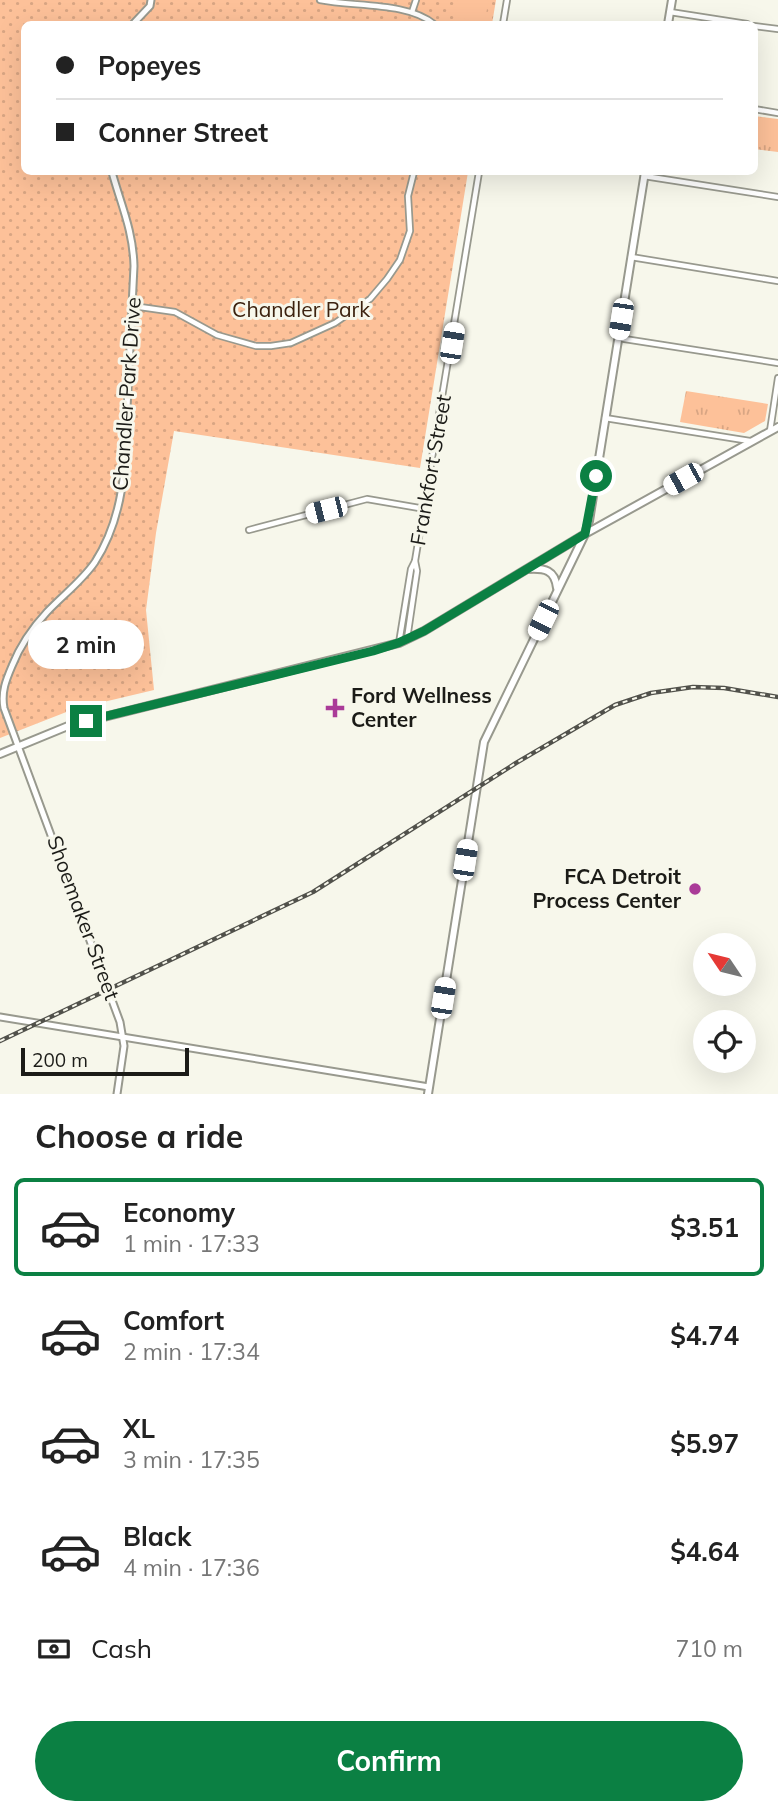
<!DOCTYPE html>
<html lang="en">
<head>
<meta charset="utf-8">
<style>
  :root { --surface:#fff; --page:#f2f2f2; --text:#222; --muted:#767676; --line:#e0e0e0; --accent:#0b8043 }
  body { margin:0; font-family:Mulish,sans-serif; background:var(--page); color:var(--text); height:100vh; display:flex; flex-direction:column; font-size:26px; white-space:nowrap }
  * { box-sizing:border-box; margin:0 }
  p { font-size:23px; color:var(--muted) }
  .icon { flex:none; width:38px; height:38px; fill:none; stroke:currentColor; stroke-width:2; stroke-linecap:round; stroke-linejoin:round }
  .map { position:relative; height:1094px; overflow:hidden }
  .panel { display:flex; flex-direction:column; background:var(--surface); flex:1 }
  .panel>* { flex:none }
  .hud { position:absolute; left:21px; top:21px; width:737px; height:154px; border-radius:10px; box-shadow:0 7px 28px #0002; display:grid; align-content:center; height:154px; padding:0 35px; background:var(--surface) }
  .needle { width:46px; rotate:305deg }
  .tools { position:absolute; left:693px; top:933px; display:grid; gap:14px }
  .tools a { display:grid; place-items:center; width:63px; height:63px; border-radius:50%; background:var(--surface); box-shadow:0 7px 28px #0002; font-size:35px }
  .scale { position:absolute; left:21px; bottom:18px; width:168px; box-sizing:border-box; padding-left:7px; border:4px solid #1b1b17; border-top:0; font-size:19px; line-height:24px; white-space:nowrap; color:#1b1b17; -webkit-text-stroke:5px #f7f7eb; paint-order:stroke }
  .end { position:absolute; width:32px; height:32px; margin:-16px; border:9px solid #0b8043; background:#fff; box-shadow:0 0 0 4px #fff }
  .from { border-radius:50% }
  .bubble { position:absolute; height:49px; border-radius:24px; background:var(--surface); box-shadow:0 7px 28px #0002; font-size:23px; font-weight:700; line-height:49px; text-align:center }
  .car { position:absolute; width:21px; height:42px; margin:-21px -10px; border-radius:9px; box-shadow:0 0 5px 2px #0007; background:linear-gradient(#fff 24%,#345 0 40%,#fff 0 76%,#345 0 86%,#fff 0) }
  .hud b { display:flex; align-items:center; gap:24px; height:66px; font-size:26px }
  .hud b+b { border-top:2px solid var(--line) }
  .hud i { width:18px; height:18px; background:var(--text) }
  ul { padding:0; list-style:none }
  li { display:flex; align-items:center; gap:21px; height:98px; margin:0 14px 10px; padding:0 21px; border:4px solid transparent; border-radius:10px }
  li div { flex:1 }
  li b { display:block; font-size:26px }
  li em { font-style:normal; font-weight:700 }
  li.active { border-color:var(--accent) }
  li>.icon { width:63px; height:63px; stroke-width:1.5 }
  h2 { padding:0 35px; font-size:32px; line-height:84px }
  .pay { display:flex; align-items:center; gap:18px; height:77px; padding:0 35px; font-size:26px }
  .pay p { margin-inline-start:auto }
  .primary-button { display:flex; gap:14px; margin-top:auto; padding:14px 35px }
  .primary-button a { flex:1; height:80px; border-radius:42px; background:var(--accent); color:#fff; font-size:28px; font-weight:700; line-height:80px; text-align:center }
  .map>svg:first-child { display:block }
</style>
</head>
<body>
<div class="map">
<svg width="778" height="1094" viewBox="0 0 778 1094">
  <defs>
    <pattern id="grass-tufts" width="24" height="20" patternUnits="userSpaceOnUse" patternTransform="scale(1.75)"><rect width="24" height="20" fill="#fdc199"/><path d="M3 7l-1-3M5 7V3M7 7l1-3M15 17l-1-3M17 17v-4M19 17l1-3" fill="none" stroke="#d8a583"/></pattern>
    <pattern id="park-dots" width="8" height="8" patternUnits="userSpaceOnUse" patternTransform="scale(1.75)"><rect width="8" height="8" fill="#fdc199"/><path d="M2 2h.1M6 6h.1" fill="none" stroke="#d8a583" stroke-width="1.8" stroke-linecap="round"/></pattern>
  </defs>
  <rect width="100%" height="100%" fill="#f7f7eb"/>
  <!-- grass -->
  <g fill="url(#grass-tufts)">
    <polygon points="754,116 778,119 778,152 754,149"/>
    <polygon points="686,391 768,404 765,421 744,433 680,422"/>
  </g>
  <!-- park -->
  <polygon fill="url(#park-dots)" points="0,0 496,0 492,24 24,24 24,172 468,172 420,468 174,431 156,533 146,610 154,690 74,709 0,738"/>
  <!-- pitch -->
  <polygon fill="#fdc199" points="458,0 489,0 484,23 455,17"/>
  <g fill="none" stroke-linecap="round" stroke-linejoin="round">
    <defs>
      <g id="minor">
        <path d="M320,0c34,7 88,2 114,24"/>
        <polyline points="412,12 416,0"/>
        <polyline points="670,12 747,24"/>
        <polyline points="503,24 507,0"/>
        <polyline points="754,26 778,29"/>
        <polyline points="754,109 778,113"/>
        <polyline points="644,176 778,197"/>
        <polyline points="631,257 778,281"/>
        <polyline points="133,306 175,312 217,335 256,346 271,346 291,343 335,323 370,299 387,279 400,260 410,231 408,196 414,172"/>
        <polyline points="618,338 778,363"/>
        <polyline points="605,418 750,441"/>
        <polyline points="770,431 778,378"/>
        <polyline points="249,530 367,499 425,509"/>
        <polyline points="415,561 479,172"/>
        <polyline points="399,643 411,569 415,561 417,571 407,639"/>
      </g>
      <g id="tertiary">
        <polyline points="133,24 150,6 151,0"/>
        <path d="M112,172c9,33 21,58 22,94l-10,204c-3,33 -11,64 -29,92 -13,19 -32,33 -48,50 -15,16 -27,34 -35,54 -6,14 -11,26 -8,42l116,314 4,24 -7,48"/>
        <polyline points="0,1017 429,1087"/>
      </g>
      <g id="secondary">
        <polyline points="668,24 672,0"/>
        <path d="M528,569c17,-1 27,1 29,19"/>
        <polyline points="0,754 68,726 399,643 424,631 585,534 778,427"/>
        <polyline points="428,1094 484,742 585,534 589,521 645,172"/>
      </g>
    </defs>
    <!-- minor casing -->
    <use href="#minor" stroke="#98998e" stroke-width="8"/>
    <!-- tertiary casing -->
    <use href="#tertiary" stroke="#98998e" stroke-width="9"/>
    <!-- secondary casing -->
    <use href="#secondary" stroke="#98998e" stroke-width="10"/>
    <!-- minor -->
    <use href="#minor" stroke="#fff" stroke-width="4.5"/>
    <!-- tertiary -->
    <use href="#tertiary" stroke="#fff" stroke-width="5"/>
    <!-- secondary -->
    <use href="#secondary" stroke="#fff" stroke-width="6"/>
    <defs>
      <polyline id="rail" points="0,1041 313,892 516,763 615,705 651,693 693,687 724,688 778,697"/>
    </defs>
    <!-- rail casing -->
    <use href="#rail" stroke="#51514b" stroke-width="4.5"/>
    <!-- rail -->
    <use href="#rail" stroke="#f7f7eb" stroke-width="2" stroke-dasharray="5" stroke-linecap="butt"/>
  </g>
  <g fill="none" stroke-linecap="round" stroke-linejoin="round">
    <!-- route -->
    <polyline stroke="#0b8043" stroke-width="9" points="86,721 373,651 398,643 424,631 585,534 596,476"/>
  </g>
  <!-- markers -->
  <g fill="#aa3b98" stroke="#f7f7eb" stroke-width="2.5">
    <path d="M331.5 697.5h7v7h7v7h-7v7h-7v-7h-7v-7h7z"/>
    <circle cx="695" cy="889" r="7"/>
  </g>
  <g text-anchor="middle" stroke-width="6" stroke-linejoin="round" paint-order="stroke">
    <!-- park labels -->
    <g font-size="21" fill="#3c220f" stroke="#f7f7eb">
      <text x="301" y="317">Chandler Park</text>
    </g>
    <!-- street labels -->
    <g font-size="21" fill="#1b1b17" stroke="#f7f7eb">
      <text transform="translate(127 394) rotate(-86)" y="7">Chandler Park Drive</text>
      <text transform="translate(431 470) rotate(-80)" y="7">Frankfort Street</text>
      <text transform="translate(83 918) rotate(70)" y="7">Shoemaker Street</text>
    </g>
    <!-- poi labels -->
    <g font-size="21" font-weight="bold" fill="#1b1b17" stroke="#f7f7eb" text-anchor="start">
      <text x="351" y="703">Ford Wellness<tspan x="351" dy="24">Center</tspan></text>
      <text x="681" y="884" text-anchor="end">FCA Detroit<tspan x="681" dy="24">Process Center</tspan></text>
    </g>
  </g>
</svg>
<div class="tools">
<a><svg class="needle" viewBox="-14 -14 28 28"><path d="M0-13l5 13h-10z" fill="#e53935"/><path d="M0 13l5-13h-10z" fill="#767676"/></svg></a>
<a><svg class="icon" aria-label="locate" viewBox="0 0 24 24"><circle cx="12" cy="12" r="6"/><path d="M12 2v4M12 18v4M2 12h4M18 12h4"/></svg></a>
</div>
<div class="scale">200 m</div>
<i class="end from" style="left:596px;top:476px"></i>
<i class="end" style="left:86px;top:721px"></i>
<div class="bubble" style="left:28px;top:620px;width:116px">2 min</div>
<i class="car" style="left:621px;top:319px;rotate:189deg"></i>
<i class="car" style="left:452px;top:343px;rotate:9deg"></i>
<i class="car" style="left:683px;top:479px;rotate:241deg"></i>
<i class="car" style="left:326px;top:510px;rotate:256deg"></i>
<i class="car" style="left:543px;top:620px;rotate:206deg"></i>
<i class="car" style="left:465px;top:860px;rotate:9deg"></i>
<i class="car" style="left:443px;top:998px;rotate:9deg"></i>
<div class="hud">
<b><i class="from"></i>Popeyes</b>
<b><i></i>Conner Street</b>
</div>
</div>
<section class="panel">
<h2>Choose a ride</h2>
<ul>
<li class="active"><svg class="icon" aria-label="car" viewBox="0 0 24 24"><path d="M5 17H2v-5l4-1 3-4h7l3 4 3 1v5h-3M9 17h6M6 11h13"/><circle cx="7" cy="17" r="2"/><circle cx="17" cy="17" r="2"/></svg><div><b>Economy</b><p>1 min · 17:33</p></div><em>$3.51</em></li>
<li><svg class="icon" aria-label="car" viewBox="0 0 24 24"><path d="M5 17H2v-5l4-1 3-4h7l3 4 3 1v5h-3M9 17h6M6 11h13"/><circle cx="7" cy="17" r="2"/><circle cx="17" cy="17" r="2"/></svg><div><b>Comfort</b><p>2 min · 17:34</p></div><em>$4.74</em></li>
<li><svg class="icon" aria-label="car" viewBox="0 0 24 24"><path d="M5 17H2v-5l4-1 3-4h7l3 4 3 1v5h-3M9 17h6M6 11h13"/><circle cx="7" cy="17" r="2"/><circle cx="17" cy="17" r="2"/></svg><div><b>XL</b><p>3 min · 17:35</p></div><em>$5.97</em></li>
<li><svg class="icon" aria-label="car" viewBox="0 0 24 24"><path d="M5 17H2v-5l4-1 3-4h7l3 4 3 1v5h-3M9 17h6M6 11h13"/><circle cx="7" cy="17" r="2"/><circle cx="17" cy="17" r="2"/></svg><div><b>Black</b><p>4 min · 17:36</p></div><em>$4.64</em></li>
</ul>
<div class="pay"><svg class="icon" aria-label="cash" viewBox="0 0 24 24"><path d="M3 7h18v10H3z"/><circle cx="12" cy="12" r="2"/></svg>Cash<p>710 m</p></div>
<div class="primary-button"><a>Confirm</a></div>
</section>
</body>
</html>
